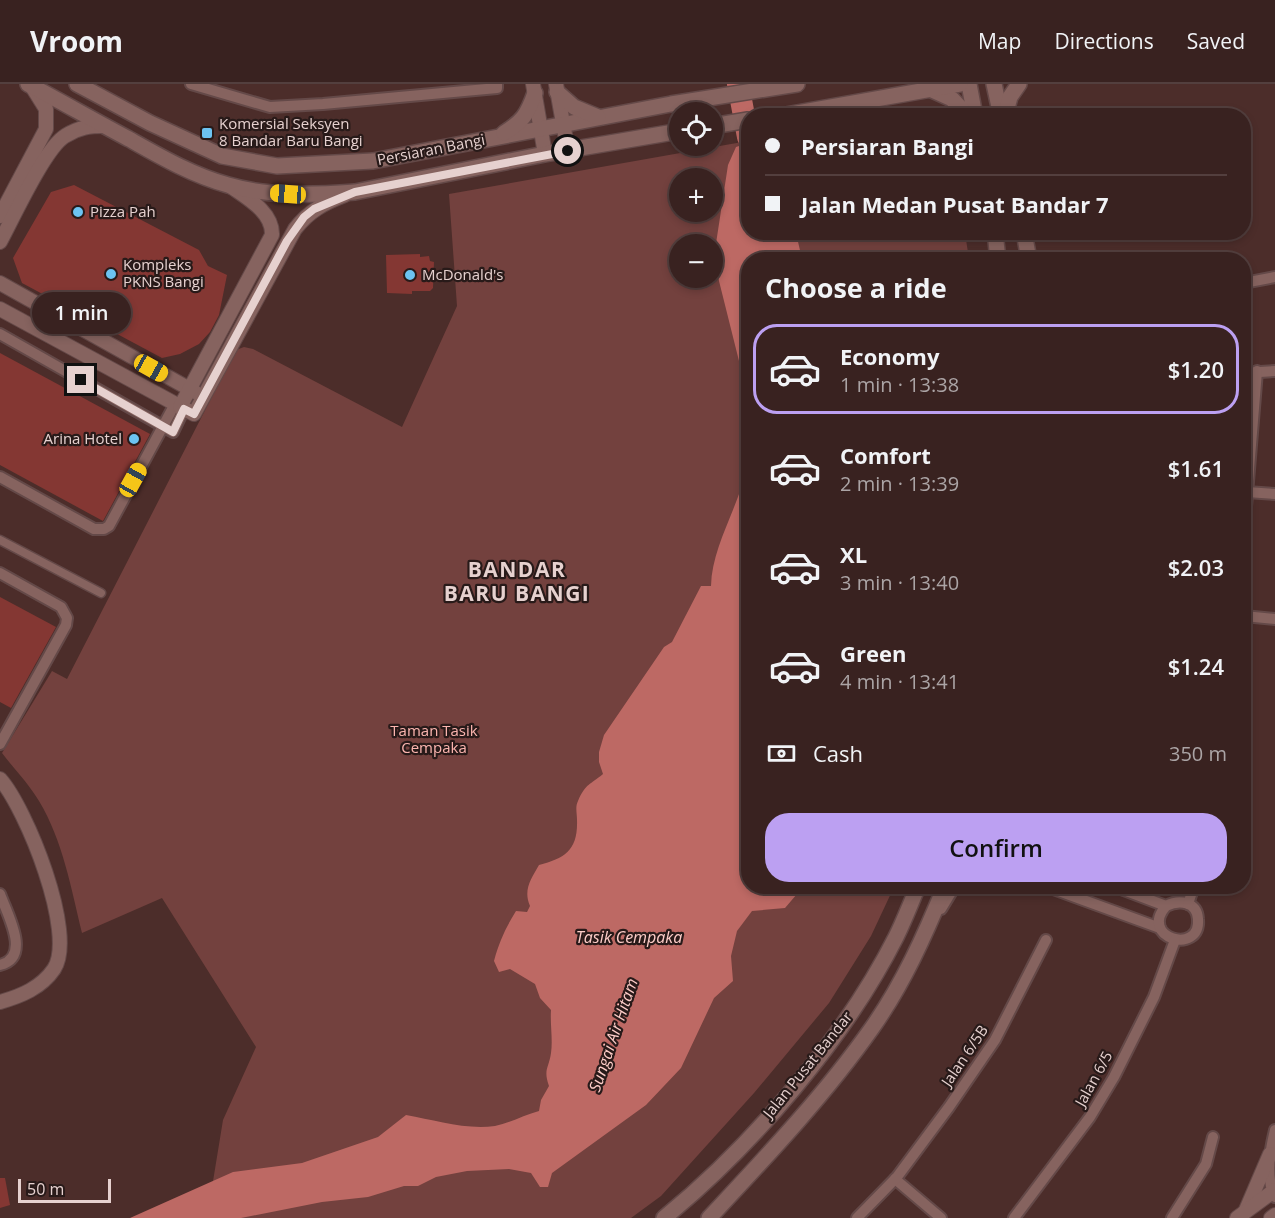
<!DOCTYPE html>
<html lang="en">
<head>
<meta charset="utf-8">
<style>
  :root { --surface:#392220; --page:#402a29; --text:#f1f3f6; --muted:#aba4a5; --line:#533f3e; --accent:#bca0f2 }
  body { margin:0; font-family:"Open Sans",sans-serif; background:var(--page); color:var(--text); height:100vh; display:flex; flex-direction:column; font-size:22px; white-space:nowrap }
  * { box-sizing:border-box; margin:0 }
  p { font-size:20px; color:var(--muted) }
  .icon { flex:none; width:33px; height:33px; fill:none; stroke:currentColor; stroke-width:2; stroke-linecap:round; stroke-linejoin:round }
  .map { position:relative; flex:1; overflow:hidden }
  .sheet { position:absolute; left:741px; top:168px; width:510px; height:642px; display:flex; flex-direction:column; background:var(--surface); border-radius:24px; box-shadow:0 3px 9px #0003,0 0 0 2px var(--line) }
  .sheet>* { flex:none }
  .guide { position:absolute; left:741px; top:24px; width:510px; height:132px; border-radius:24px; box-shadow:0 3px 9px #0003,0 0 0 2px var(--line); display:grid; align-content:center; height:132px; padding:0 24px; background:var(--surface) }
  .controls { position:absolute; left:669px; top:18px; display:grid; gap:12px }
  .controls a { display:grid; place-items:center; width:54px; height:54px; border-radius:50%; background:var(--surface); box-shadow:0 3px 9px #0003,0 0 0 2px var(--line); font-size:30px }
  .scale { position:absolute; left:18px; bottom:15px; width:93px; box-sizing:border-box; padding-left:6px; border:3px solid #e6d1cf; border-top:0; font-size:16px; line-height:21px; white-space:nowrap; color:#e6d1cf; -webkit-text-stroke:4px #281a19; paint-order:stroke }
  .end { position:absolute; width:27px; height:27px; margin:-14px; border:8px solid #e6d1cf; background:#111; box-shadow:0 0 0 3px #111 }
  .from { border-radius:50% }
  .bubble { position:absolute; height:42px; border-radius:21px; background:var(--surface); box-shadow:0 3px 9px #0003,0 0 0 2px var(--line); font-size:20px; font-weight:600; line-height:42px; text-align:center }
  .car { position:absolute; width:18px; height:36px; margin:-18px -9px; border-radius:8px; box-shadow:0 0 4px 2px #0007; background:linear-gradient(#f5c518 24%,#345 0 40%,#f5c518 0 76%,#345 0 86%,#f5c518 0) }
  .guide b { display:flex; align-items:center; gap:21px; height:57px; font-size:22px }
  .guide b+b { border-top:2px solid var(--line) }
  .guide i { width:15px; height:15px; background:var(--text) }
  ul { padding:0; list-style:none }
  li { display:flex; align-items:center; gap:18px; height:90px; margin:0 12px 9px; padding:0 12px; border:3px solid transparent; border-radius:24px }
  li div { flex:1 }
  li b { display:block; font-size:22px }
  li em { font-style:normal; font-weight:600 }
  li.current { border-color:var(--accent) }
  li>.icon { width:54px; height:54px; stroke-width:1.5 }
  h2 { padding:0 24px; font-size:27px; line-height:72px }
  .pay { display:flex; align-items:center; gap:15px; height:66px; padding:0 24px; font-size:22px }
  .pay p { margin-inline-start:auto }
  .primary-button { display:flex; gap:12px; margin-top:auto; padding:12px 24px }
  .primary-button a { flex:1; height:69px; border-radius:24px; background:var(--accent); color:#111; font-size:24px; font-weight:600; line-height:69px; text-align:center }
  header { display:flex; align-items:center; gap:36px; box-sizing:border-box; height:84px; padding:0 30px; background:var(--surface); border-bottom:2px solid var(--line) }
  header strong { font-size:28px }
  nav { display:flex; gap:33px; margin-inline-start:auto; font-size:21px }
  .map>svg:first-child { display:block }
</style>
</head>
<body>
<header>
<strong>Vroom</strong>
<nav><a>Map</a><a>Directions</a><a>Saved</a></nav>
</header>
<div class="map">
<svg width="1275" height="1134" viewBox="0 0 1275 1134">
  <rect width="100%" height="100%" fill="#4c2d2a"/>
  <!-- green -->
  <path fill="#73413e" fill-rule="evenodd" d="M748,57v91l217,1 4,26 -221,1v626l146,1 -23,49 -42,67 -75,90 -93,103 -30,22h-424l16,-98 33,-73 -94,-149 -80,35c-11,-45 -19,-92 -43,-132 -10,-17 -25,-32 -37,-48l50,-82 15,8 169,-329 8,-3 9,2 149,78 55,-121 -8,-112zM680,94h32v34h-32zM680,160h32v34h-32z"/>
  <!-- water -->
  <g fill="#bd6964">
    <polygon points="748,59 748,148 796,149 802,175 748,176 748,337 745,323 745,301 719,197 715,166 728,81 736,63"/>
    <path d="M748,378v424l55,1 -18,21 -33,3 -15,20 -6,25 2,25 -19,17 -33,70 -35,37 -94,68 -4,14h-8l-9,-14 -22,-4 -42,2 -31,6 -18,9h-14l-36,11 -46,5 -81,16h-111l103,-46 69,-9 76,-26 28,-22c29,5 59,15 89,11 15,-3 29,-11 44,-15l2,-11 8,-14c-6,-17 0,-18 2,-33 2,-13 -1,-29 0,-43l-11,-12 -5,-14 -25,-15 -11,3 -5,-11c5,-19 12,-34 22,-50l11,1 3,-6c-7,-16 1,-27 9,-41 26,-7 39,-15 38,-45 0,-7 -2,-13 1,-19 8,-18 12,-16 25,-27l-4,-12v-10l5,-17 60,-88 8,-5 29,-56h10c1,-42 30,-82 37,-124z"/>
  </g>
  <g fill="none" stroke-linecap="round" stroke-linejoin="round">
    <!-- river -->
    <polyline stroke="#bd6964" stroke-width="22" points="738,0 748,53"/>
  </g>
  <!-- building -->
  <g fill="#843733">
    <polygon points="74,101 199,166 208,182 227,191 219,231 210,248 199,260 180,270 162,274 22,199 13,174 51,108"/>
    <polygon points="420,170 420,173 429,172 430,177 434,178 433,204 430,207 412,207 412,210 387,209 386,171"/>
    <polygon points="0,269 150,350 103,437 0,381"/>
    <polygon points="0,513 56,543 11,624 0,618"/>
    <polygon points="0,1094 5,1094 10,1121 0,1124"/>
  </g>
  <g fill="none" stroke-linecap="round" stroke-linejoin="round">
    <defs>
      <polyline id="pedestrian" points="0,456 101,509"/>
      <g id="minor">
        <polyline points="191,0 270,23 323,20 497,4 497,0"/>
        <polyline points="1244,199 1275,193"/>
        <polyline points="0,250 173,348 184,325"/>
        <polyline points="1244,289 1275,287"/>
        <polyline points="0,393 94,445 104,445 109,442 175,320"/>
        <polyline points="1247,408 1275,410"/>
        <polyline points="1244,447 1257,287"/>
        <polyline points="0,489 61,523 67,534 66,541 0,660"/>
        <polyline points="1244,532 1275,535"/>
        <polyline points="1045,802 1160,844"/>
        <path d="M1113,802l53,20c14,-7 31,-4 32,13 3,37 -60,19 -32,-13"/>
        <path d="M0,810c7,20 32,63 0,71"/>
        <polyline points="1188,820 1194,802"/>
        <polyline points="941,825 955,802"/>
        <path d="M1275,1046c-5,21 -10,47 0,67"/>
        <polyline points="895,1095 941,1134"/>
        <polyline points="857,1134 897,1093 949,1023 995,956 1046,856"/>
        <polyline points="1014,1134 1090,1033 1114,993 1154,913 1175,856"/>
        <polyline points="1172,1134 1206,1080 1213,1053"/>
      </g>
      <g id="tertiary">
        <polyline points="533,0 545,70"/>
        <polyline points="556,0 568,67"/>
        <polyline points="0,132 46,45 46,25 31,1"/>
        <path d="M0,158c13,-24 45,-94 65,-106 14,-9 25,-10 40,-10"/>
        <polyline points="0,199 195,308"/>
        <path d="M0,225l194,105 101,-185c14,-18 29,-26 50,-34"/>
        <path d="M180,323l92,-172c1,-23 -25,-37 -42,-49"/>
        <path d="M0,695c26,29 77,155 54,190 -13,19 -33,27 -54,33"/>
        <polyline points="1246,1126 1270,1070"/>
        <polyline points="1237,1134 1275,1106"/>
        <polyline points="1271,1134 1275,1131"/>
      </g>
      <g id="secondary">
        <path d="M28,0c34,18 67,37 101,55 32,18 63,36 99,46 41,12 86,10 127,7l190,-38 135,-23"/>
        <polyline points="77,0 150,39 222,72 277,82 373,77 671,20 797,0"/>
        <polyline points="969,0 975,32"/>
        <polyline points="994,0 1001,32"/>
        <polyline points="932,6 952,15 968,32"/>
        <polyline points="557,8 574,23 598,33"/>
        <polyline points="780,32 960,0"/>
        <polyline points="1005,32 1010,13 1019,0"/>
        <polyline points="712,42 748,36"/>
        <path d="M504,49c19,-12 23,-18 31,-40"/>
        <polyline points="995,148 998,176"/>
        <polyline points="1024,148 1029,176"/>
        <path d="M664,1134c88,-72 181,-180 232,-281 8,-16 15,-34 22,-51"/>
        <path d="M709,1134c57,-61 115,-122 163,-190 31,-44 53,-93 73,-142"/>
      </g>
    </defs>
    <!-- pedestrian casing -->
    <use href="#pedestrian" stroke="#644948" stroke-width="11"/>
    <!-- minor casing -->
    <use href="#minor" stroke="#644948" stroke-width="14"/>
    <!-- tertiary casing -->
    <use href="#tertiary" stroke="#644948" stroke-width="16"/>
    <!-- secondary casing -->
    <use href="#secondary" stroke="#644948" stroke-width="18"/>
    <!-- pedestrian -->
    <use href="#pedestrian" stroke="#86635f" stroke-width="8"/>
    <!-- minor -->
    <use href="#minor" stroke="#86635f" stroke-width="10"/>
    <!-- tertiary -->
    <use href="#tertiary" stroke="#86635f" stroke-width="14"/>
    <!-- secondary -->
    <use href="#secondary" stroke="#86635f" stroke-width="15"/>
  </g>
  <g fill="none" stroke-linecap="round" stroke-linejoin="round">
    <!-- route -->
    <polyline stroke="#e6d1cf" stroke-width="8" points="81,296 173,348 184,325 194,330 287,157 304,133 314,125 355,108 568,67"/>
  </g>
  <!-- markers -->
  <g fill="#6cc3f2" stroke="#281a19" stroke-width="2">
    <rect x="201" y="43" width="12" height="12" rx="3"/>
    <circle cx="78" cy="128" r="6"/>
    <circle cx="111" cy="190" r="6"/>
    <circle cx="410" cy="191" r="6"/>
    <circle cx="134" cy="355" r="6"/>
  </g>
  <g text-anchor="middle" stroke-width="4.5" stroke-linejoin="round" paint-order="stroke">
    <!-- poi labels -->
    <g font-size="15" fill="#e6d1cf" stroke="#281a19" text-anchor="start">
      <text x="219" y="45">Komersial Seksyen<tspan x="219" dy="17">8 Bandar Baru Bangi</tspan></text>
      <text x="90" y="133">Pizza Pah</text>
      <text x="123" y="186">Kompleks<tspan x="123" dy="17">PKNS Bangi</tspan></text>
      <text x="422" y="196">McDonald's</text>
      <text x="122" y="360" text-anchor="end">Arina Hotel</text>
    </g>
    <!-- street labels -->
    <g font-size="15" fill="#e6d1cf" stroke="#281a19">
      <text transform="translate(431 66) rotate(-11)" y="5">Persiaran Bangi</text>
      <text transform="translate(965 972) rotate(-56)" y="5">Jalan 6/5B</text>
      <text transform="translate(808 981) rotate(-51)" y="5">Jalan Pusat Bandar</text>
      <text transform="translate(1094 995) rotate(-61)" y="5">Jalan 6/5</text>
    </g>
    <!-- park labels -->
    <g font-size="15" fill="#fdb6b0" stroke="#281a19">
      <text x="434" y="652">Taman Tasik<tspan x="434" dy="17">Cempaka</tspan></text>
    </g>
    <!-- water labels -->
    <g font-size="16" font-style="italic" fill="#fecec9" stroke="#281a19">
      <text x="629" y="859">Tasik Cempaka</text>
      <text transform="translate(613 951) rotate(-71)" y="6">Sungai Air Hitam</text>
    </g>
    <!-- district labels -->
    <g font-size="21" font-weight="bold" letter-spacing="1.5" fill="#e6d1cf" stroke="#281a19">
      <text x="517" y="493">BANDAR<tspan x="517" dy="24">BARU BANGI</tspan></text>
    </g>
  </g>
</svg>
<div class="controls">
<a><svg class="icon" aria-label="locate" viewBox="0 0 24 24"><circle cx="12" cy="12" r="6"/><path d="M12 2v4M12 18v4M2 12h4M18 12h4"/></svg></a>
<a>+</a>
<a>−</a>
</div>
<div class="scale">50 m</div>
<i class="end from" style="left:568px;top:67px"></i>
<i class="end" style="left:81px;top:296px"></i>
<div class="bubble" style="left:32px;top:208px;width:99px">1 min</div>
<i class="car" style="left:288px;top:110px;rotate:274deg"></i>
<i class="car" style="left:151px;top:284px;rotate:119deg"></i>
<i class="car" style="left:133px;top:396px;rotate:29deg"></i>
<div class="guide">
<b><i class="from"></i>Persiaran Bangi</b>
<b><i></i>Jalan Medan Pusat Bandar 7</b>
</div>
<section class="sheet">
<h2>Choose a ride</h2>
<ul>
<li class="current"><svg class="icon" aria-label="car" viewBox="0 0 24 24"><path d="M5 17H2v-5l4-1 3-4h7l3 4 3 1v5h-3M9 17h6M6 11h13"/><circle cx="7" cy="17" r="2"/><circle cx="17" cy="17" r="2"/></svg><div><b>Economy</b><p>1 min · 13:38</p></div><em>$1.20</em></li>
<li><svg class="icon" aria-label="car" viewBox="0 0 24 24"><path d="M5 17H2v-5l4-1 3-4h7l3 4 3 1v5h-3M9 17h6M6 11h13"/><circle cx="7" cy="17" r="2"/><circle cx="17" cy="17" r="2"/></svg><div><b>Comfort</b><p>2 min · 13:39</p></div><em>$1.61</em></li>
<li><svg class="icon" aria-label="car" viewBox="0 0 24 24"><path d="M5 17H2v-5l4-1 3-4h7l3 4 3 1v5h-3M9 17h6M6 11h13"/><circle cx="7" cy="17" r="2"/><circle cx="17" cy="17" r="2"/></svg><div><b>XL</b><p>3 min · 13:40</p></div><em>$2.03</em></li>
<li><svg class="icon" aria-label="car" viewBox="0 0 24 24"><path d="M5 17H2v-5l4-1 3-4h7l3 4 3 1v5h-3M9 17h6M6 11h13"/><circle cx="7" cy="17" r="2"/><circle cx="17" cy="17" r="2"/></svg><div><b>Green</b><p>4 min · 13:41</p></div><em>$1.24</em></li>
</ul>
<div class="pay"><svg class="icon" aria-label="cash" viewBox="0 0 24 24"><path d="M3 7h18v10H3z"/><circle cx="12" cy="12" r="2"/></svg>Cash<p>350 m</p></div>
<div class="primary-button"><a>Confirm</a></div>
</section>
</div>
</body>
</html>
